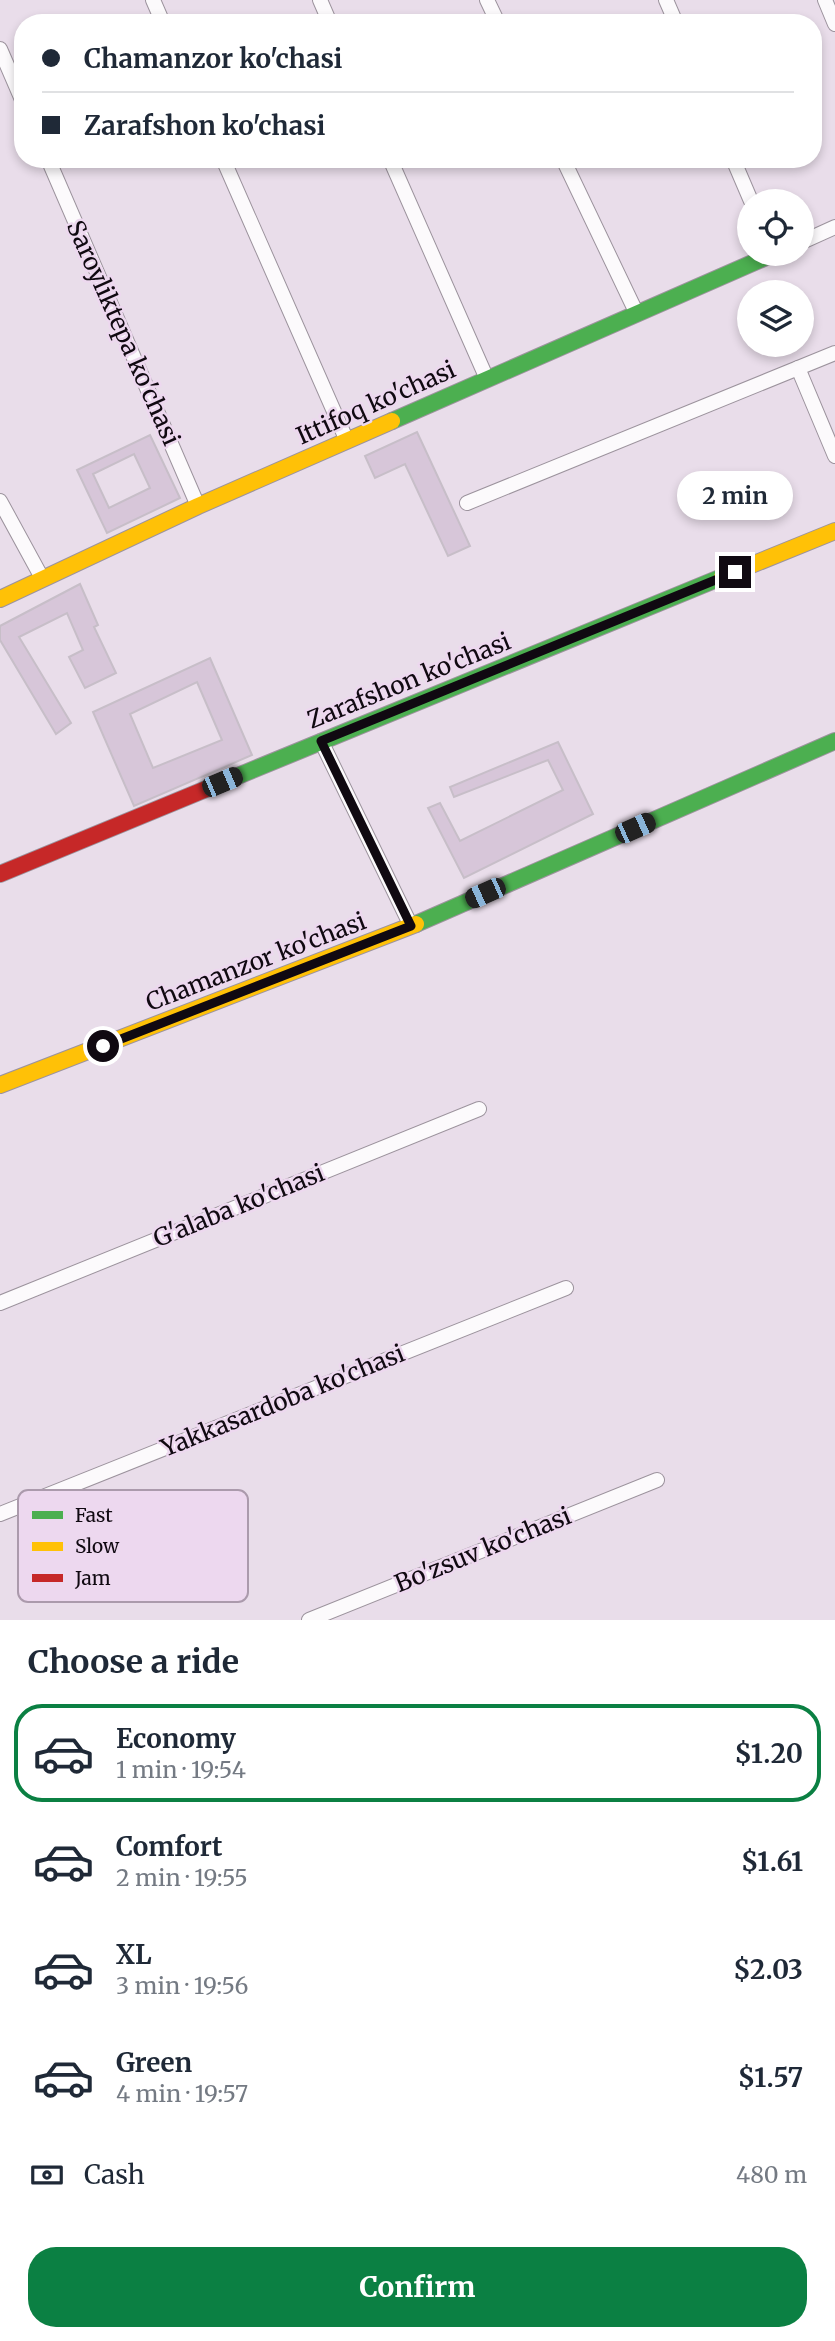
<!DOCTYPE html>
<html lang="en">
<head>
<meta charset="utf-8">
<style>
  :root { --surface:#fff; --page:#f6f6f7; --text:#1f2937; --muted:#747a83; --line:#e0e1e3; --accent:#0b8043 }
  body { margin:0; font-family:Merriweather,serif; background:var(--page); color:var(--text); height:100vh; display:flex; flex-direction:column; font-size:26px; white-space:nowrap }
  * { box-sizing:border-box; margin:0 }
  p { font-size:23px; color:var(--muted) }
  .icon { flex:none; width:38px; height:38px; fill:none; stroke:currentColor; stroke-width:2; stroke-linecap:round; stroke-linejoin:round }
  .map { position:relative; height:1620px; overflow:hidden }
  .details { display:flex; flex-direction:column; background:var(--surface); flex:1 }
  .details>* { flex:none }
  .hud { position:absolute; left:14px; top:14px; width:808px; height:154px; border-radius:28px; box-shadow:0 4px 10px #0003; display:grid; align-content:center; height:154px; padding:0 28px; background:var(--surface) }
  .buttons { position:absolute; left:737px; top:189px; display:grid; gap:14px }
  .buttons a { display:grid; place-items:center; width:77px; height:77px; border-radius:50%; background:var(--surface); box-shadow:0 4px 10px #0003; font-size:35px }
  .end { position:absolute; width:32px; height:32px; margin:-16px; border:9px solid #100911; background:#fff; box-shadow:0 0 0 4px #fff }
  .from { border-radius:50% }
  .bubble { position:absolute; height:49px; border-radius:24px; background:var(--surface); box-shadow:0 4px 10px #0003; font-size:23px; font-weight:700; line-height:49px; text-align:center }
  .car { position:absolute; width:21px; height:42px; margin:-21px -10px; border-radius:9px; box-shadow:0 0 5px 2px #0007; background:linear-gradient(#222 24%,#8ab4d8 0 40%,#222 0 76%,#8ab4d8 0 86%,#222 0) }
  .hud b { display:flex; align-items:center; gap:24px; height:66px; font-size:26px }
  .hud b+b { border-top:2px solid var(--line) }
  .hud i { width:18px; height:18px; background:var(--text) }
  ul { padding:0; list-style:none }
  li { display:flex; align-items:center; gap:21px; height:98px; margin:0 14px 10px; padding:0 14px; border:4px solid transparent; border-radius:28px }
  li div { flex:1 }
  li b { display:block; font-size:26px }
  li em { font-style:normal; font-weight:700 }
  li.active { border-color:var(--accent) }
  li>.icon { width:63px; height:63px; stroke-width:1.5 }
  h2 { padding:0 28px; font-size:32px; line-height:84px }
  .pay { display:flex; align-items:center; gap:18px; height:77px; padding:0 28px; font-size:26px }
  .pay p { margin-inline-start:auto }
  .cta { display:flex; gap:14px; margin-top:auto; padding:14px 28px }
  .cta a { flex:1; height:80px; border-radius:28px; background:var(--accent); color:#fff; font-size:28px; font-weight:700; line-height:80px; text-align:center }
  .map>svg:first-child { display:block }
</style>
</head>
<body>
<div class="map">
<svg width="835" height="1620" viewBox="0 0 835 1620">
  <rect width="100%" height="100%" fill="#e9ddea"/>
  <!-- building -->
  <g fill="#d7c6d9" stroke="#c7bec8" stroke-width="2" fill-rule="evenodd">
    <polygon points="417,432 470,546 448,556 405,464 375,478 365,456"/>
    <path d="M150,435l30,63 -73,35 -30,-63zM134,454l16,34 -41,20 -16,-34z"/>
    <polygon points="80,584 98,625 94,627 116,673 85,688 69,657 83,650 67,613 19,637 71,723 56,734 0,640 0,626"/>
    <path d="M210,658l42,97 -118,51 -41,-94zM197,682l25,58 -69,28 -23,-54z"/>
    <polygon points="558,742 593,814 464,878 428,808 440,803 460,841 563,790 548,760 454,797 450,787"/>
  </g>
  <g fill="none" stroke-linecap="round" stroke-linejoin="round">
    <defs>
      <g id="street">
        <polyline points="153,0 163,23"/>
        <polyline points="320,0 330,23"/>
        <polyline points="487,0 498,23"/>
        <polyline points="666,0 676,23"/>
        <polyline points="825,0 835,24"/>
        <polyline points="0,49 23,102"/>
        <polyline points="48,159 198,506"/>
        <polyline points="223,159 347,441"/>
        <polyline points="390,159 487,379"/>
        <polyline points="563,159 637,314"/>
        <polyline points="733,159 751,201"/>
        <polyline points="802,242 835,227"/>
        <polyline points="798,368 835,456"/>
        <polyline points="0,501 42,578"/>
        <polyline points="467,503 835,353"/>
        <polyline points="321,741 411,926"/>
        <polyline points="0,1303 479,1109"/>
        <polyline points="0,1514 566,1288"/>
        <polyline points="309,1620 657,1480"/>
      </g>
      <g id="fast">
        <polyline points="392,421 773,254"/>
        <polyline points="211,787 722,577"/>
        <polyline points="416,924 835,741"/>
      </g>
      <g id="slow">
        <polyline points="722,577 835,531"/>
        <polyline points="0,599 198,506 392,421"/>
        <polyline points="0,1085 416,924"/>
      </g>
      <polyline id="jam" points="0,874 211,787"/>
    </defs>
    <!-- street casing -->
    <use href="#street" stroke="#9c939d" stroke-width="16"/>
    <!-- fast casing -->
    <use href="#fast" stroke="#9c939d" stroke-width="18"/>
    <!-- slow casing -->
    <use href="#slow" stroke="#9c939d" stroke-width="18"/>
    <!-- jam casing -->
    <use href="#jam" stroke="#9c939d" stroke-width="18"/>
    <!-- street -->
    <use href="#street" stroke="#fcfafc" stroke-width="14"/>
    <!-- fast -->
    <use href="#fast" stroke="#4caf50" stroke-width="16"/>
    <!-- slow -->
    <use href="#slow" stroke="#ffc107" stroke-width="16"/>
    <!-- jam -->
    <use href="#jam" stroke="#c62828" stroke-width="16"/>
  </g>
  <g fill="none" stroke-linecap="round" stroke-linejoin="round">
    <!-- route -->
    <polyline stroke="#100911" stroke-width="9" points="103,1046 411,926 321,741 735,572"/>
  </g>
  <g text-anchor="middle" stroke-width="5" stroke-linejoin="round" paint-order="stroke">
    <!-- street labels -->
    <g font-size="24" fill="#100911" stroke="#edd8ef">
      <text transform="translate(123 333) rotate(66)" y="8">Saroyliktepa ko'chasi</text>
      <text transform="translate(376 403) rotate(-24)" y="8">Ittifoq ko'chasi</text>
      <text transform="translate(409 681) rotate(-22)" y="8">Zarafshon ko'chasi</text>
      <text transform="translate(256 962) rotate(-21)" y="8">Chamanzor ko'chasi</text>
      <text transform="translate(239 1206) rotate(-22)" y="8">G'alaba ko'chasi</text>
      <text transform="translate(283 1401) rotate(-22)" y="8">Yakkasardoba ko'chasi</text>
      <text transform="translate(483 1550) rotate(-22)" y="8">Bo'zsuv ko'chasi</text>
    </g>
  </g>
  <!-- legend -->
  <rect x="18" y="1490" width="230" height="112" rx="10" fill="#edd8ef" stroke="#ab9aac" stroke-width="2"/>
  <rect x="32" y="1511" width="31" height="8" fill="#4caf50"/>
  <rect x="32" y="1542" width="31" height="9" fill="#ffc107"/>
  <rect x="32" y="1574" width="31" height="8" fill="#c62828"/>
  <g font-size="19" fill="#100911">
    <text x="75" y="1522">Fast</text>
    <text x="75" y="1553">Slow</text>
    <text x="75" y="1585">Jam</text>
  </g>
</svg>
<div class="buttons">
<a><svg class="icon" aria-label="locate" viewBox="0 0 24 24"><circle cx="12" cy="12" r="6"/><path d="M12 2v4M12 18v4M2 12h4M18 12h4"/></svg></a>
<a><svg class="icon" aria-label="layers" viewBox="0 0 24 24"><path d="M12 4l9 5-9 5-9-5zM3 14l9 5 9-5"/></svg></a>
</div>
<i class="end from" style="left:103px;top:1046px"></i>
<i class="end" style="left:735px;top:572px"></i>
<div class="bubble" style="left:677px;top:471px;width:116px">2 min</div>
<i class="car" style="left:222px;top:782px;rotate:67deg"></i>
<i class="car" style="left:635px;top:828px;rotate:66deg"></i>
<i class="car" style="left:485px;top:893px;rotate:246deg"></i>
<div class="hud">
<b><i class="from"></i>Chamanzor ko'chasi</b>
<b><i></i>Zarafshon ko'chasi</b>
</div>
</div>
<section class="details">
<h2>Choose a ride</h2>
<ul>
<li class="active"><svg class="icon" aria-label="car" viewBox="0 0 24 24"><path d="M5 17H2v-5l4-1 3-4h7l3 4 3 1v5h-3M9 17h6M6 11h13"/><circle cx="7" cy="17" r="2"/><circle cx="17" cy="17" r="2"/></svg><div><b>Economy</b><p>1 min · 19:54</p></div><em>$1.20</em></li>
<li><svg class="icon" aria-label="car" viewBox="0 0 24 24"><path d="M5 17H2v-5l4-1 3-4h7l3 4 3 1v5h-3M9 17h6M6 11h13"/><circle cx="7" cy="17" r="2"/><circle cx="17" cy="17" r="2"/></svg><div><b>Comfort</b><p>2 min · 19:55</p></div><em>$1.61</em></li>
<li><svg class="icon" aria-label="car" viewBox="0 0 24 24"><path d="M5 17H2v-5l4-1 3-4h7l3 4 3 1v5h-3M9 17h6M6 11h13"/><circle cx="7" cy="17" r="2"/><circle cx="17" cy="17" r="2"/></svg><div><b>XL</b><p>3 min · 19:56</p></div><em>$2.03</em></li>
<li><svg class="icon" aria-label="car" viewBox="0 0 24 24"><path d="M5 17H2v-5l4-1 3-4h7l3 4 3 1v5h-3M9 17h6M6 11h13"/><circle cx="7" cy="17" r="2"/><circle cx="17" cy="17" r="2"/></svg><div><b>Green</b><p>4 min · 19:57</p></div><em>$1.57</em></li>
</ul>
<div class="pay"><svg class="icon" aria-label="cash" viewBox="0 0 24 24"><path d="M3 7h18v10H3z"/><circle cx="12" cy="12" r="2"/></svg>Cash<p>480 m</p></div>
<div class="cta"><a>Confirm</a></div>
</section>
</body>
</html>
